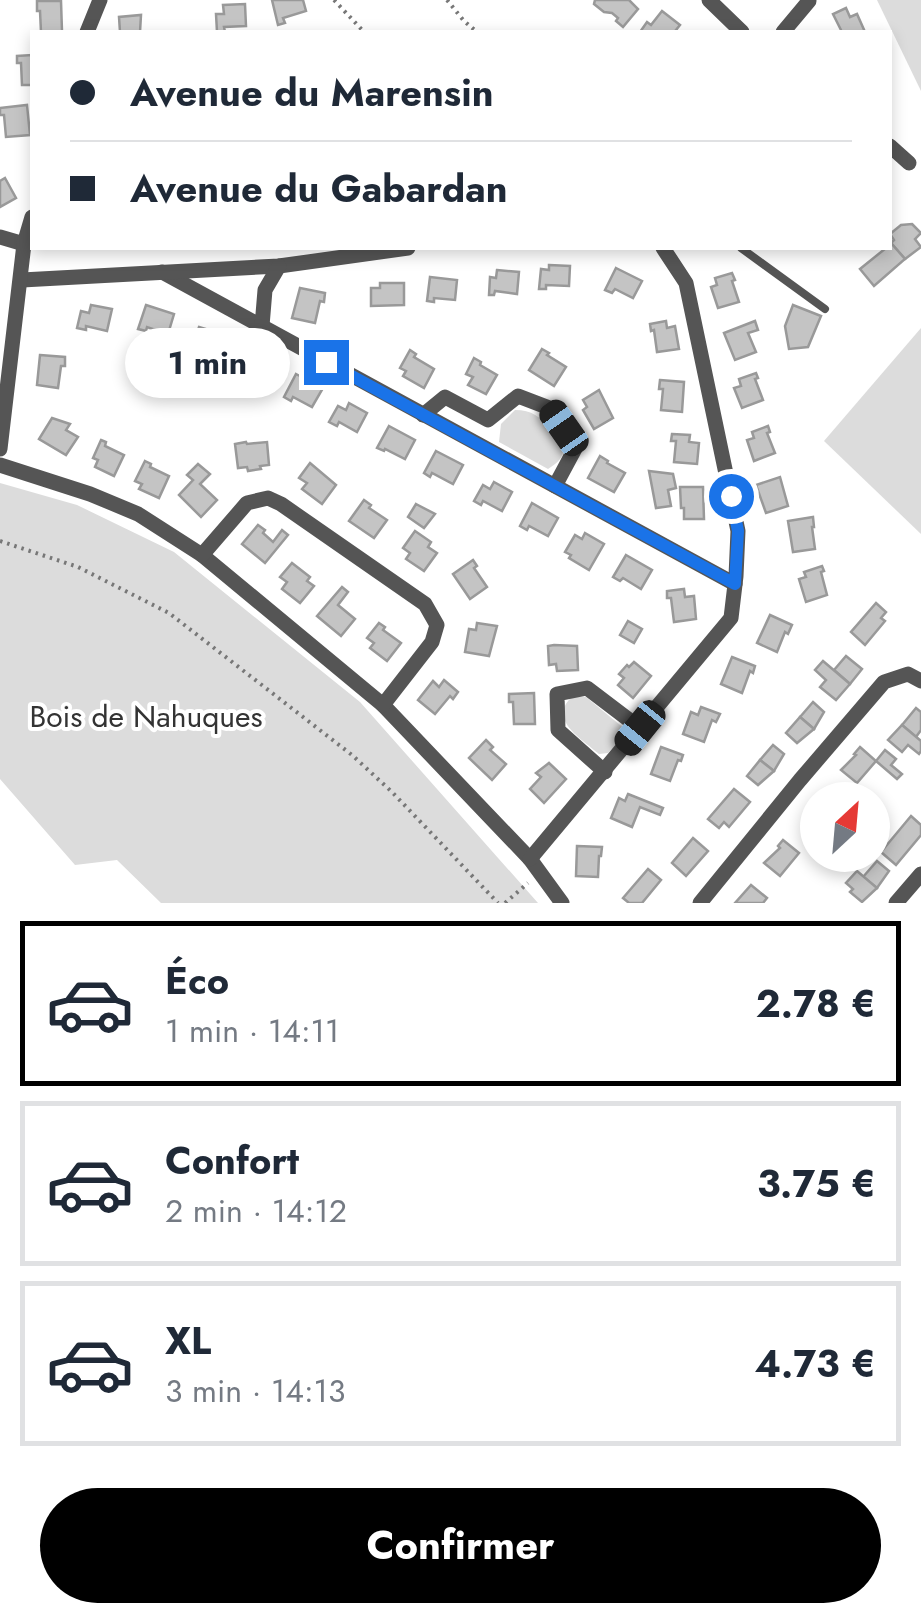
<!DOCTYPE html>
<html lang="fr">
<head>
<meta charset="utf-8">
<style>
  :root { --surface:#fff; --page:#f6f6f7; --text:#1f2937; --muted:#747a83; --line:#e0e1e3; --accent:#000 }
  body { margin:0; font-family:Jost,sans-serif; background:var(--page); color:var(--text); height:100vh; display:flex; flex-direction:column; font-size:38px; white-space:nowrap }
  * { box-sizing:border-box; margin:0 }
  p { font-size:32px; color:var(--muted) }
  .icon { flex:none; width:55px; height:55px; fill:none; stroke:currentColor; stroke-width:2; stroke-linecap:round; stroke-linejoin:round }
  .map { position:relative; height:903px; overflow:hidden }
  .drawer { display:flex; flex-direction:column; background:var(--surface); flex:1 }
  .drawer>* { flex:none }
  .hud { position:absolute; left:30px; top:30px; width:862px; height:220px; border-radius:0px; box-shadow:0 5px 15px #0003; display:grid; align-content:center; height:220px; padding:0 40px; background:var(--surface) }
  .needle { width:65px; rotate:26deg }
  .controls { position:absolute; left:800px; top:782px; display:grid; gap:20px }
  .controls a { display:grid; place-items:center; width:90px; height:90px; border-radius:50%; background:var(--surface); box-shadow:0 5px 15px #0003; font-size:50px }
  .end { position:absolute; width:45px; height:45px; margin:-22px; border:12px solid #1a73e8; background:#fff; box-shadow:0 0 0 5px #fff }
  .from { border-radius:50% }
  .bubble { position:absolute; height:70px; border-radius:35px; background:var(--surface); box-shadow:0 5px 15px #0003; font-size:32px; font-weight:700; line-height:70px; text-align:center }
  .car { position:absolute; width:30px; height:60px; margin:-30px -15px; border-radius:12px; box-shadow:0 0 8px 2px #0007; background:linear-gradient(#222 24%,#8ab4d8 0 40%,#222 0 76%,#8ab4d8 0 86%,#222 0) }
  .hud b { display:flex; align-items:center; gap:35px; height:95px; font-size:38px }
  .hud b+b { border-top:2px solid var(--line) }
  .hud i { width:25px; height:25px; background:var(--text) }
  ul { padding:18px 0 0; list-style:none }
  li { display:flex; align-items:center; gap:30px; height:165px; margin:0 20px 15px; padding:0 20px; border:5px solid var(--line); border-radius:0px }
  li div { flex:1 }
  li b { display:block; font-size:38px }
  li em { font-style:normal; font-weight:700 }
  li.active { border-color:var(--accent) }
  li>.icon { width:90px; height:90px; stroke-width:1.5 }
  .button { display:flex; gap:20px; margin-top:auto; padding:20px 40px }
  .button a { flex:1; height:115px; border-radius:60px; background:var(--accent); color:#fff; font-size:40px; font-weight:700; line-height:115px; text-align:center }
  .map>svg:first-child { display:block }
</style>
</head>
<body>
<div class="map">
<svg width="921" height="903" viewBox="0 0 921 903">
  <rect width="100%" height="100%" fill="#fff"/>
  <!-- green -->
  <g fill="#dcdcdc">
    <polygon points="877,0 921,0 921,91"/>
    <polygon points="921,328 921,534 824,441"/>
    <path d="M515,410c17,0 25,7 36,19 15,17 18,27 -3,40l-49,-27 2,-18z"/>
    <polygon points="0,483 77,505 174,552 360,702 538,903 161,903 117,860 75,865 0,779"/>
    <path d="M573,696l13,1 39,32v7l-17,17 -9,1c-17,-15 -53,-35 -26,-58z"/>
  </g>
  <!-- building -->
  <g fill="#c4c4c4" stroke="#999" stroke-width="2.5">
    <polygon points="272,0 303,0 306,11 283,18 285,23 278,25"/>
    <polygon points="595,0 629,0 638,9 623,27 616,21 618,18 612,13 604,12 594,4"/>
    <polygon points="37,1 61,1 62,31 41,32 40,11 37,11"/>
    <polygon points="245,4 246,26 224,27 225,32 217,32 216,14 224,14 223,5"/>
    <polygon points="846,8 850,17 857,14 865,32 842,32 833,14"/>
    <polygon points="662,11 680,25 676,30 679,32 640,32 647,22 651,25"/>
    <polygon points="141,15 140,32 120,32 119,17"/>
    <polygon points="32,55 32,85 22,85 21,63 17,63 17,56"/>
    <polygon points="27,105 30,135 6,137 4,115 0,115 0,108"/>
    <polygon points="5,178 16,198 0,207 0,181"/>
    <polygon points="912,224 921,233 915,239 921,247 905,259 891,243 894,240 890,234 901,225"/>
    <polygon points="891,243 905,259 874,286 860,269 886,248 890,248"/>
    <polygon points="549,265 570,266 569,286 546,285 546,289 539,289 541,269 549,270"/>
    <polygon points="616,268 642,281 633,298 615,289 612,293 605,290"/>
    <polygon points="497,270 519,272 517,294 495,291 494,295 489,295 490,277 496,278"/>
    <polygon points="732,273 735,280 732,281 739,302 718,308 711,287 717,285 715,278"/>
    <polygon points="430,277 457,280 455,300 434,298 434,302 427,301"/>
    <polygon points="380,283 404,283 404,305 371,306 371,288 380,288"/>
    <polygon points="300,288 325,293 324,302 320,301 315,323 292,318"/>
    <polygon points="91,305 112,309 107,331 86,326 86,330 77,328 81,311 89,313"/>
    <polygon points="146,305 174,314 168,334 147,327 146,331 138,329"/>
    <polygon points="793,305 821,316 808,347 789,349 785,326"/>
    <polygon points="666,321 667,328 675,326 679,349 657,352 654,330 651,331 650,324"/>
    <polygon points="755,321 758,330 748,333 756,352 735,360 724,333"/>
    <polygon points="199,327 219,333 213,353 193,347 192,350 187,348 192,331 197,333"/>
    <polygon points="542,349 549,353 547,355 566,367 554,386 529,370"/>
    <polygon points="410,350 416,354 414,357 434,369 424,388 403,376 406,371 400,368"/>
    <polygon points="255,351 275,362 264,381 244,370 242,374 235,371 244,355 250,359"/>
    <polygon points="40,355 65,357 65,366 61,366 58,388 37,385"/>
    <polygon points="474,358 481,362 480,365 497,375 486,394 468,385 473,377 466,374"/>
    <polygon points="756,373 758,378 755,379 763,400 742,408 734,388 741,386 739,379"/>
    <polygon points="296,374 323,388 312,407 293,397 291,401 284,397"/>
    <polygon points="660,380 684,382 682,412 661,410 663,389 659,389"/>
    <polygon points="599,390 613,418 594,429 583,410 587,407 583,400"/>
    <polygon points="349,403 367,413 357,432 339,422 337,426 329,422 338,406 346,410"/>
    <polygon points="52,418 70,424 66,430 78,437 66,455 39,439"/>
    <polygon points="389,426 415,440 405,459 385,449 384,451 377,448"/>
    <polygon points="768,426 770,432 767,433 775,453 754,461 747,440 754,438 752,432"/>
    <polygon points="672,434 690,435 689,442 699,443 697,464 674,462 676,441 671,441"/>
    <polygon points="101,440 106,442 105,446 124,455 114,476 95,467 98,460 93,458"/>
    <polygon points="246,442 247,444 267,442 269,465 260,466 261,469 248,471 247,467 238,468 235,444"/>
    <polygon points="436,451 463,465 453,484 432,473 430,477 424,473"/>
    <polygon points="600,456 608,461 607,463 625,473 614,492 588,478"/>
    <polygon points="145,461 151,464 150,467 169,476 159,498 139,489 142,484 135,481"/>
    <polygon points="310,463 336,485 322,504 302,489 307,483 299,478"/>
    <polygon points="198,464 210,474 200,484 217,500 201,517 179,495 193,480 187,475"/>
    <polygon points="649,471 673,474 676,488 668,490 671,506 656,508"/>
    <polygon points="780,477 788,506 766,513 756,485"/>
    <polygon points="494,482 512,492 502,511 483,501 481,505 474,501 483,485 490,489"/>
    <polygon points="680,487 703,487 704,519 684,519 684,508 681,508"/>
    <polygon points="364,500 371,505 369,508 387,520 374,538 349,521"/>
    <polygon points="532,503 558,518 548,536 529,526 527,530 520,526"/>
    <polygon points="416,504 435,514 424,528 408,517"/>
    <polygon points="813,517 814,527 812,527 815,549 793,552 788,521"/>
    <polygon points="258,525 265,530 263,533 273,542 282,530 288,535 265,563 242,544"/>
    <polygon points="415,531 431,542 428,547 437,553 424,571 406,559 410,553 403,548"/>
    <polygon points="585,533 604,544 589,570 569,558 571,555 565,552 575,535 582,539"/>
    <polygon points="626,555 652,570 641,589 623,578 620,581 613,577"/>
    <polygon points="473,560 477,566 474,568 487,587 470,599 453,574"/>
    <polygon points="292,563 310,577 307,581 314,586 300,603 282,589 287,582 280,577"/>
    <polygon points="822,566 824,571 821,572 827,595 806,602 799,579 806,577 804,572"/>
    <polygon points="342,587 348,592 338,605 355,619 341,636 317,616"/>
    <polygon points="684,589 685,597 694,596 696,619 674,622 671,598 667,598 667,591"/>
    <polygon points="876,603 886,612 881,618 885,621 865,645 851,632"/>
    <polygon points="770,615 792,625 788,634 785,632 777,652 757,643"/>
    <polygon points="628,621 642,629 634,643 620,635"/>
    <polygon points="379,623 385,627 383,630 401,643 387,661 370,648 374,643 367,638"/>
    <polygon points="477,623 497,626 489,656 465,652 469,629 476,630"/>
    <polygon points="554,645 577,646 578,670 557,671 556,664 549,665 548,646"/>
    <polygon points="846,656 862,669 850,684 834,670"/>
    <polygon points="732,657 755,666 753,673 750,671 742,693 721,684"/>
    <polygon points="823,661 850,684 836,700 820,687 826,680 815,670"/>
    <polygon points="634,662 651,676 633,698 618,685 624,678 619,674 627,665 629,667"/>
    <polygon points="444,680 458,692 453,699 450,696 435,714 418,700 433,681 439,687"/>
    <polygon points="534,693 535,724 514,724 513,702 509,702 509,694"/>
    <polygon points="813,702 824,712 814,729 800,717"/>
    <polygon points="701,707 720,714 716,722 712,720 704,742 683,734 691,712 698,715"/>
    <polygon points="916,708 921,712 921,730 916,737 902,725"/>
    <polygon points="800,717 814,729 797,743 786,733"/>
    <polygon points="902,725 921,741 921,751 919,754 908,745 902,752 888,740"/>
    <polygon points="486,740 493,747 490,750 506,764 492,780 469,758"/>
    <polygon points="773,745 784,754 774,771 760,760"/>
    <polygon points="661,747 683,755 681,761 678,760 670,781 651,774"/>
    <polygon points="860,747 876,761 857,783 841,770 856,755 854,754"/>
    <polygon points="885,750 896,759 891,765 902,774 897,779 876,761"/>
    <polygon points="760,760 774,771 758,785 747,776"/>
    <polygon points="549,763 566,779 544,803 530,789 541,777 536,773"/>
    <polygon points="734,789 750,802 729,827 724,822 719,828 708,819"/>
    <polygon points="826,789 839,800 818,800 818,831 810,824 816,817 808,810"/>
    <polygon points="628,794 663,808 660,815 640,807 632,827 611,818 619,798 625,801"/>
    <polygon points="911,816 921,825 921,835 896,865 881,852"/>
    <polygon points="693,838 708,851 686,876 672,863"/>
    <polygon points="783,840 799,853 780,876 764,863 780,848 778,846"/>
    <polygon points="577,846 602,847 601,856 599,856 598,877 576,876"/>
    <polygon points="877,861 889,871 877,888 863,877"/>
    <polygon points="648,869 661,880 642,903 629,903 623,898"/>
    <polygon points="857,871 877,888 862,902 850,892 853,889 846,883"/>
    <polygon points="751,885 767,898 763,903 735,903"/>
  </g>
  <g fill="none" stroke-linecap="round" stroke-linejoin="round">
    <!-- path -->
    <g stroke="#777" stroke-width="4" stroke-dasharray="2.5 5" stroke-linecap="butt">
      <polyline points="334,0 364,32"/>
      <polyline points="447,0 464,21 477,32"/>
      <polyline points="0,541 78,567 169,613 352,755 392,792 498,903"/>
      <polyline points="505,903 528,883"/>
    </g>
    <!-- lane -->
    <polyline stroke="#555" stroke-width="8" points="741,248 825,309"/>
    <!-- street -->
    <g stroke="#555" stroke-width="15">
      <polyline points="709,0 742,32"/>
      <polyline points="87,32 100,0"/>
      <polyline points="783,32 809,1"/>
      <polyline points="890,146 909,163"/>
      <polyline points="0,237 24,244"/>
      <polyline points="162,272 735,584"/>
      <polyline points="22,280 279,266 408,248"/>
      <polyline points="262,326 265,290 279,266"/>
      <polyline points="423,415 445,397 488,420 518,396 552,409 577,445 555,486"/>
      <polyline points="0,449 24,244 32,217"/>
      <polyline points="0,465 90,494 138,514 202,555 383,705 530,859 562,903"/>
      <polyline points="202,555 247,503 268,498 281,504 425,604 437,625 432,642 383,705"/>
      <polyline points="605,772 558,730 557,694 587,688 641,729"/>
      <polyline points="530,859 731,618 736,576 738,531 686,283 663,248"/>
      <polyline points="700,903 800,780 884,682 908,674 921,681"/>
      <polyline points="896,903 921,874"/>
    </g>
  </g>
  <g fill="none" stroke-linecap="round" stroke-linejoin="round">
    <!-- route -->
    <polyline stroke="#1a73e8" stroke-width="12" points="326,362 735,584 738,531 731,496"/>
  </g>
  <g text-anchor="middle" stroke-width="8" stroke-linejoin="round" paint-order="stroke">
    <!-- park labels -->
    <g font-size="30" fill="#333" stroke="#fff">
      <text x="146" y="727">Bois de Nahuques</text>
    </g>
  </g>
</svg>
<div class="controls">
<a><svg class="needle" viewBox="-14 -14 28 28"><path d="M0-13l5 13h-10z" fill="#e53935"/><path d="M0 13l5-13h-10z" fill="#747a83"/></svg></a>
</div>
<i class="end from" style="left:731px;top:496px"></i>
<i class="end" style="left:326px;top:362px"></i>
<div class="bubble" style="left:125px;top:328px;width:165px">1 min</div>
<i class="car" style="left:564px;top:428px;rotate:325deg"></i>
<i class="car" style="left:640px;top:728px;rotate:219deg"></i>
<div class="hud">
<b><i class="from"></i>Avenue du Marensin</b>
<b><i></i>Avenue du Gabardan</b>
</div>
</div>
<section class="drawer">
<ul>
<li class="active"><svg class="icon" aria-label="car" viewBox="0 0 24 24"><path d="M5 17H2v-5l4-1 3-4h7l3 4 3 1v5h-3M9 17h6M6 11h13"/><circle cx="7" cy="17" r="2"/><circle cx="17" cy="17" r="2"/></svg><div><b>Éco</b><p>1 min · 14:11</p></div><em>2.78 €</em></li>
<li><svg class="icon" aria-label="car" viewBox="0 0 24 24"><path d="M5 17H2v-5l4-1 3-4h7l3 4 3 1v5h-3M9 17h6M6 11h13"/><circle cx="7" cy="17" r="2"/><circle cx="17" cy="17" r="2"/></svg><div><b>Confort</b><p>2 min · 14:12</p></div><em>3.75 €</em></li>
<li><svg class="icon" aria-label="car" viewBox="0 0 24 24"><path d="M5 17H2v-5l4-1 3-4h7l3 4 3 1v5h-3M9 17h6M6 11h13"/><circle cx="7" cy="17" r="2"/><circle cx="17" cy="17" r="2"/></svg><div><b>XL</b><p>3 min · 14:13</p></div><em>4.73 €</em></li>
</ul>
<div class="button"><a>Confirmer</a></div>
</section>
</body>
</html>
